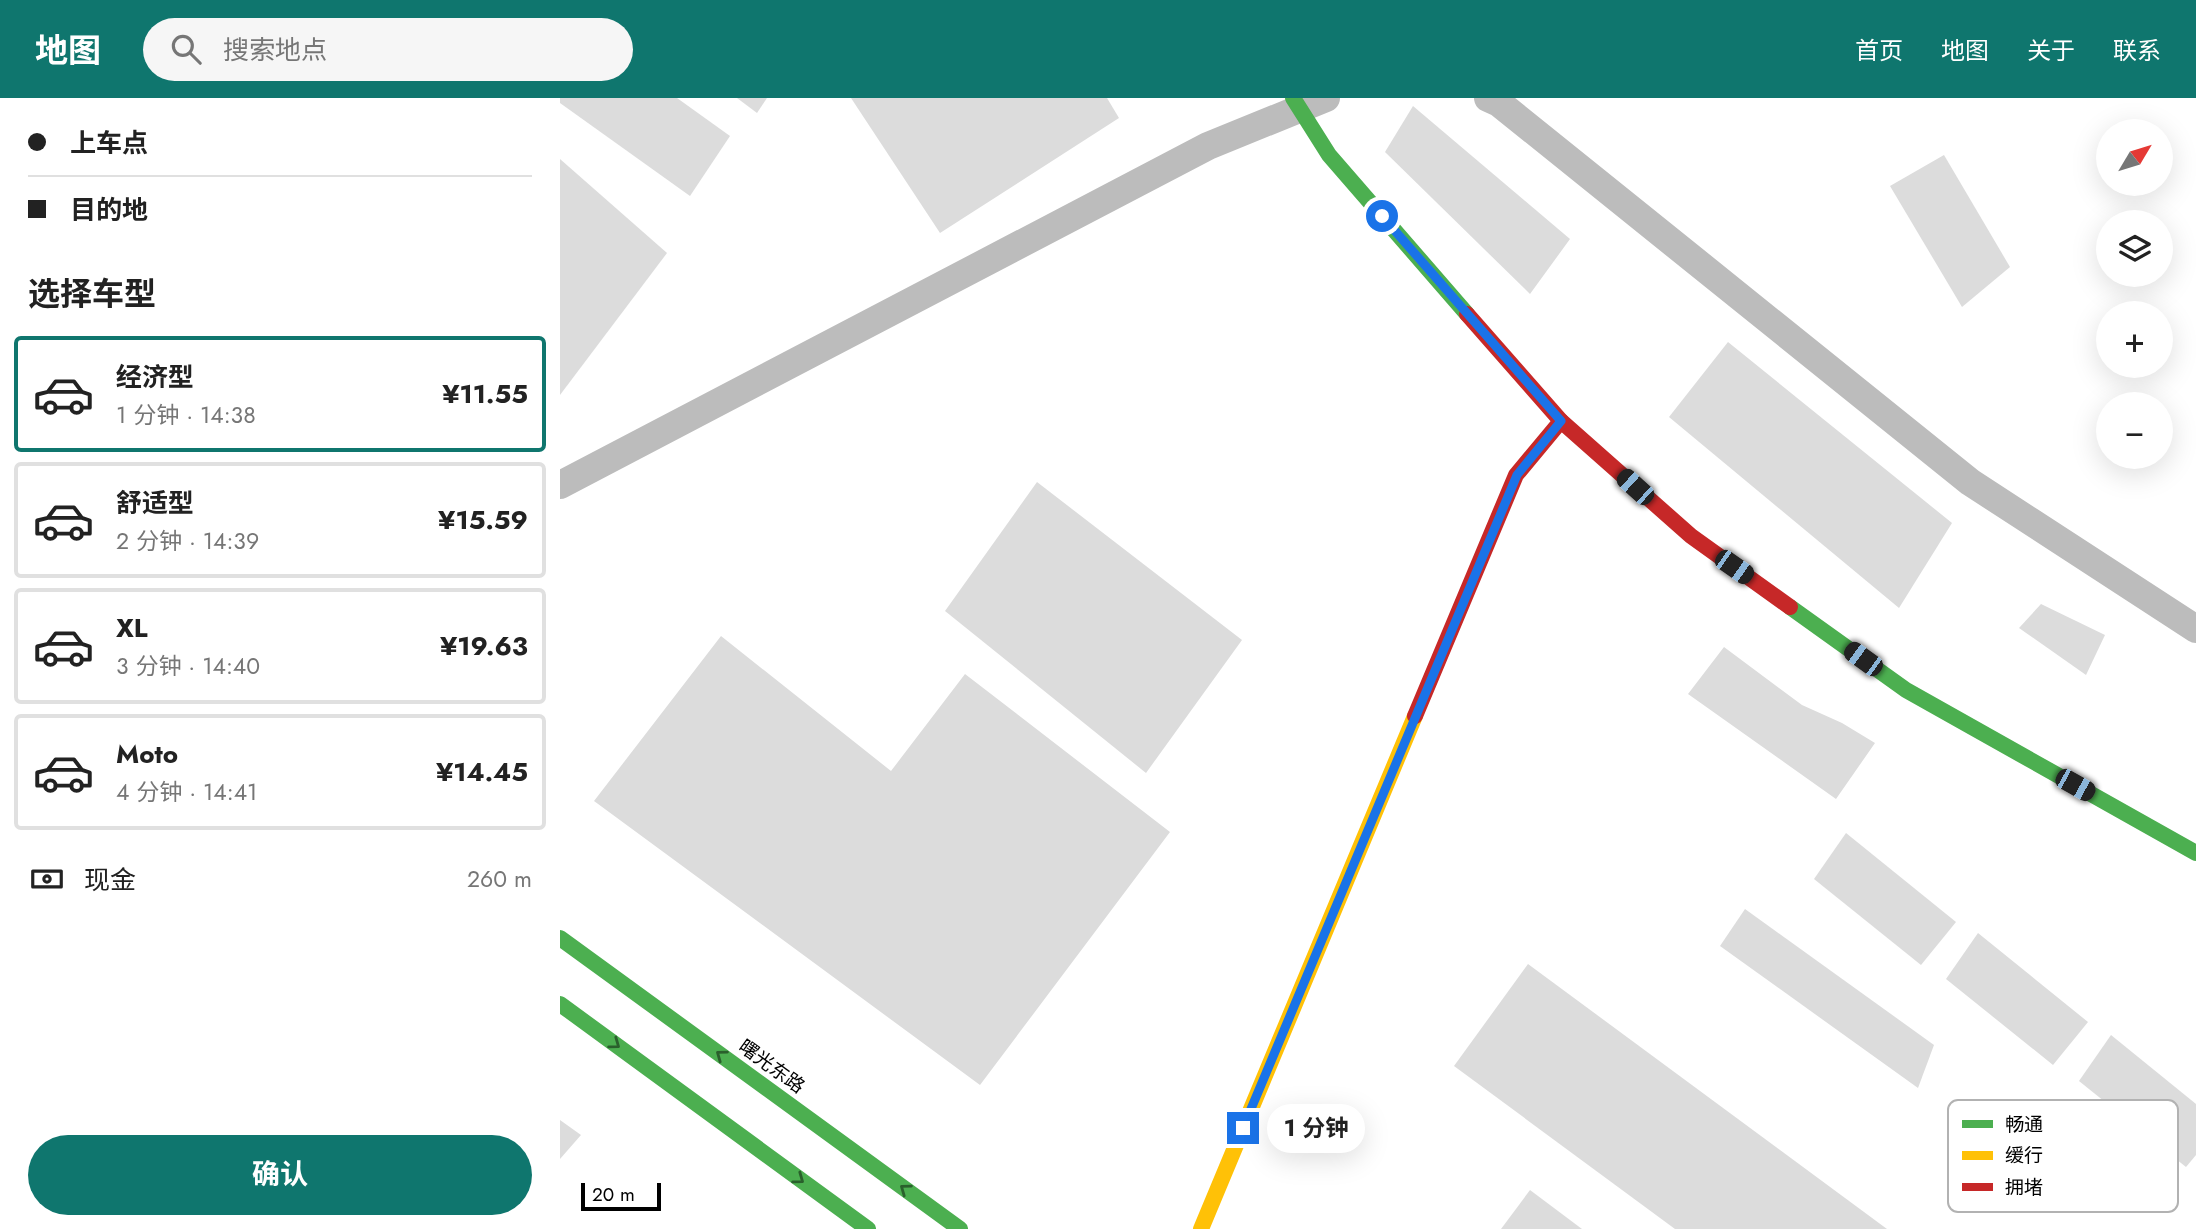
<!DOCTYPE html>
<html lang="zh">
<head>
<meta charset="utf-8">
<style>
  :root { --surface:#fff; --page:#f6f6f6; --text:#222; --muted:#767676; --line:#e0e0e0; --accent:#0f766e }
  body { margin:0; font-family:Jost,"Noto Sans SC",sans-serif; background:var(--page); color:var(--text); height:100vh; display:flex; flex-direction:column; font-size:26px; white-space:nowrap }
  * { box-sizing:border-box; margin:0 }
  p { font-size:23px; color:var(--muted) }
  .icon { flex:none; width:38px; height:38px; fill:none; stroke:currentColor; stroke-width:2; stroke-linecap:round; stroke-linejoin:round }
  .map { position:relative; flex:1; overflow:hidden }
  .details { display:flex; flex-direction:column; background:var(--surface); width:560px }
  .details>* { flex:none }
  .hud { display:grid; align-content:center; height:154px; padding:0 28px; background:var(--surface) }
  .needle { width:46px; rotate:52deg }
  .buttons { position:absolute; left:1536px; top:21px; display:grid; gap:14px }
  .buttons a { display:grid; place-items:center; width:77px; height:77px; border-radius:50%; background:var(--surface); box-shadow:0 7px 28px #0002; font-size:35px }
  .scale { position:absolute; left:21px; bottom:18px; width:80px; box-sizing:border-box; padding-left:7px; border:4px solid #000; border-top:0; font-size:19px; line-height:24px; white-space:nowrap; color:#000; -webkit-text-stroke:5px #fff; paint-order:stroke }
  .end { position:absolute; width:32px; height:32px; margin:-16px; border:9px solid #1a73e8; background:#fff; box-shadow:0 0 0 4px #fff }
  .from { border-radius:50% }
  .bubble { position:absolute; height:49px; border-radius:24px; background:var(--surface); box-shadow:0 7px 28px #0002; font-size:23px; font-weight:700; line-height:49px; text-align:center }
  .car { position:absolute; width:21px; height:42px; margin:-21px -10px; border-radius:9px; box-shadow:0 0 5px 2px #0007; background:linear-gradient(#222 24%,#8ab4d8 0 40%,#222 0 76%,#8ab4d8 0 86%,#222 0) }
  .hud b { display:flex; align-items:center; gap:24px; height:66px; font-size:26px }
  .hud b+b { border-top:2px solid var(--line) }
  .hud i { width:18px; height:18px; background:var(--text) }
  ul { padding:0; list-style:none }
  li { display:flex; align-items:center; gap:21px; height:116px; margin:0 14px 10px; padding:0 14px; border:4px solid var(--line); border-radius:7px }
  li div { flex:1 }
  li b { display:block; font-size:26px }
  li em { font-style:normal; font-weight:700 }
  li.selected { border-color:var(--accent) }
  li>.icon { width:63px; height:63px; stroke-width:1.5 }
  h2 { padding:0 28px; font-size:32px; line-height:84px }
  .pay { display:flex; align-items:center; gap:18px; height:77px; padding:0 28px; font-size:26px }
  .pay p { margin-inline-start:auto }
  .button { display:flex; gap:14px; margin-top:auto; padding:14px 28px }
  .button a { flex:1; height:80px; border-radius:42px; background:var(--accent); color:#fff; font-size:28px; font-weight:700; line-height:80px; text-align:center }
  header { display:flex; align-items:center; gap:42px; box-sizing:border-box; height:98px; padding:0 35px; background:var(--accent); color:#fff }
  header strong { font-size:33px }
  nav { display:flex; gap:38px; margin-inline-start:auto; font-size:24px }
  .search { width:490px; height:63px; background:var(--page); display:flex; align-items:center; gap:18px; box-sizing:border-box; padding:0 24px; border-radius:38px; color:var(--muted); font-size:26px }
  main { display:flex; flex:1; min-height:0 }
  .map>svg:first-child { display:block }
</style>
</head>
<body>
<header>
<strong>地图</strong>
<div class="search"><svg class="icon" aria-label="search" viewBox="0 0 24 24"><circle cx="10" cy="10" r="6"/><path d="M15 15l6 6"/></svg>搜索地点</div>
<nav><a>首页</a><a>地图</a><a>关于</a><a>联系</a></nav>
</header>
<main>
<section class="details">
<div class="hud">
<b><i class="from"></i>上车点</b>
<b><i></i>目的地</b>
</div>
<h2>选择车型</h2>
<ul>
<li class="selected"><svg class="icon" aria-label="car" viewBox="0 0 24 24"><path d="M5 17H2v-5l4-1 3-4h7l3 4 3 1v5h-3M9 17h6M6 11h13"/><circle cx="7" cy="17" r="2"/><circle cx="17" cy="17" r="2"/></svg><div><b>经济型</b><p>1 分钟 · 14:38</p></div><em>¥11.55</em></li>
<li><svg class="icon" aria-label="car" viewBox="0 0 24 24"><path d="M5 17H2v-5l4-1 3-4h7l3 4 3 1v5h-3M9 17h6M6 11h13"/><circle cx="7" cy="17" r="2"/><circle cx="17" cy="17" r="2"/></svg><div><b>舒适型</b><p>2 分钟 · 14:39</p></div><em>¥15.59</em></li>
<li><svg class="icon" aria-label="car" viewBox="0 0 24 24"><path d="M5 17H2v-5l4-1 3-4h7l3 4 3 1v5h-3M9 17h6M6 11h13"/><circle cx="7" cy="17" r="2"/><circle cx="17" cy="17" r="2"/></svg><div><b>XL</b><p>3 分钟 · 14:40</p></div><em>¥19.63</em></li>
<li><svg class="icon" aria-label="car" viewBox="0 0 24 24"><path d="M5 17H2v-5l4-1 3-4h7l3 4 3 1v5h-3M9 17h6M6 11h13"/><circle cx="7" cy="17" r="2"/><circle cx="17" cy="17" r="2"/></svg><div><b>Moto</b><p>4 分钟 · 14:41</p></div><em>¥14.45</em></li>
</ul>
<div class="pay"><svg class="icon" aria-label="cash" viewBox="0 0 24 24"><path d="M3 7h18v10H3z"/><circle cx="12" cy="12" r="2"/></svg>现金<p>260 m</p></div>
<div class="button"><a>确认</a></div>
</section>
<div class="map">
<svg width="1636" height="1131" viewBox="0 0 1636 1131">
  <rect width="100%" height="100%" fill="#fff"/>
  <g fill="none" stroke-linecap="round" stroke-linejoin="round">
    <!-- canal -->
    <g stroke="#bcbcbc" stroke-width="28">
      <polyline points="928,0 939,5 1410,384 1636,531"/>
      <polyline points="0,387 648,48 766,0"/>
    </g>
  </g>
  <!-- building -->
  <g fill="#dcdcdc">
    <polygon points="0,0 117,0 170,38 130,98 0,5"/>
    <polygon points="177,0 207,0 197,15"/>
    <polygon points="291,0 547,0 559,20 380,135"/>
    <polygon points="853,8 1010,141 970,196 825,54"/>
    <polygon points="1384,57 1450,169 1402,209 1330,88"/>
    <polygon points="0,61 107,155 0,297"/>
    <polygon points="1168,244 1392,425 1339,510 1109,319"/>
    <polygon points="477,384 682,542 586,675 385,513"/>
    <polygon points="1481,506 1545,537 1526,577 1459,530"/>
    <polygon points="161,538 331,673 405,576 610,734 420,987 34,703"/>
    <polygon points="1164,549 1242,607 1282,625 1315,645 1276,701 1128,596"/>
    <polygon points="1286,735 1396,824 1361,867 1254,781"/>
    <polygon points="1185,811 1374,947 1358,990 1160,848"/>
    <polygon points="1418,835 1528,924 1493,967 1386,881"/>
    <polygon points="968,866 1327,1131 1115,1131 894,968"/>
    <polygon points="1551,937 1636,1006 1636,1057 1626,1069 1519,983"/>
    <polygon points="0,1022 21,1037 0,1061"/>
    <polygon points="970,1092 1022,1131 941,1131"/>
  </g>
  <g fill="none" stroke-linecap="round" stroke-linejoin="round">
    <!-- fast -->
    <g stroke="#4caf50" stroke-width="16">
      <polyline points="733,0 769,57 907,216"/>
      <polyline points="1230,509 1346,592 1636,755"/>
      <polyline points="0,840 400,1131"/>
      <polyline points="0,906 308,1131"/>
    </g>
    <!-- slow -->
    <polyline stroke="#ffc107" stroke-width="16" points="641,1131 855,618"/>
    <!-- jam -->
    <g stroke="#c62828" stroke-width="16">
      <polyline points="1001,323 1131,438 1230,509"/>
      <polyline points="855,618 956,377 1001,323 907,216"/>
    </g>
  </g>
  <!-- one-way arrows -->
  <defs><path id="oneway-chevron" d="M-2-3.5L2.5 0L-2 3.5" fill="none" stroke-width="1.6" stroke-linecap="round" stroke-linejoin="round" transform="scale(1.75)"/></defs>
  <g stroke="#2a602c">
    <use href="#oneway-chevron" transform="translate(55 946) rotate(36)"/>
    <use href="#oneway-chevron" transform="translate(161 957) rotate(-144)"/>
    <use href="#oneway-chevron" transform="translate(239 1081) rotate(36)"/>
    <use href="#oneway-chevron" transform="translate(345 1091) rotate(-144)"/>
  </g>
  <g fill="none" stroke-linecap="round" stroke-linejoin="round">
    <!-- route -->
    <polyline stroke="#1a73e8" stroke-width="9" points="683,1030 957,377 1001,323 822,118"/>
  </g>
  <g text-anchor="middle" stroke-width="7" stroke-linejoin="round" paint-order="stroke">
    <!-- street labels -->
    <g font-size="19" fill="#000" stroke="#fff">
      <text transform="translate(212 968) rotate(36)" y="7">曙光东路</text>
    </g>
  </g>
  <!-- legend -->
  <rect x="1388" y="1002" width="230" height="112" rx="10" fill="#fff" stroke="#b2b2b2" stroke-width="2"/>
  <rect x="1402" y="1022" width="31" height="8" fill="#4caf50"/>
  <rect x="1402" y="1053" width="31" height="9" fill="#ffc107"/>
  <rect x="1402" y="1085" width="31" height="8" fill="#c62828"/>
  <g font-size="19" fill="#000">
    <text x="1445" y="1033">畅通</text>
    <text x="1445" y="1064">缓行</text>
    <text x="1445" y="1096">拥堵</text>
  </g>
</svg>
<div class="buttons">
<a><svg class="needle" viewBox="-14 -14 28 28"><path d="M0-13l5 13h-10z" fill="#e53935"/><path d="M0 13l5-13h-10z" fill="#767676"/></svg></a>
<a><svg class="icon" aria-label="layers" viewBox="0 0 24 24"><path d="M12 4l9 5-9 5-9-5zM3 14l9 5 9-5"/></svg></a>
<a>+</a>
<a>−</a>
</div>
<div class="scale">20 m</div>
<i class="end from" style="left:822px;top:118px"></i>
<i class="end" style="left:683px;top:1030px"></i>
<div class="bubble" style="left:707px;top:1006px;width:98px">1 分钟</div>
<i class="car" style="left:1075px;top:389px;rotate:312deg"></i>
<i class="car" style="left:1174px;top:469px;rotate:125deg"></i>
<i class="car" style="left:1303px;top:561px;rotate:306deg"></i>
<i class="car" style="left:1515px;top:687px;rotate:119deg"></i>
</div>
</main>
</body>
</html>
